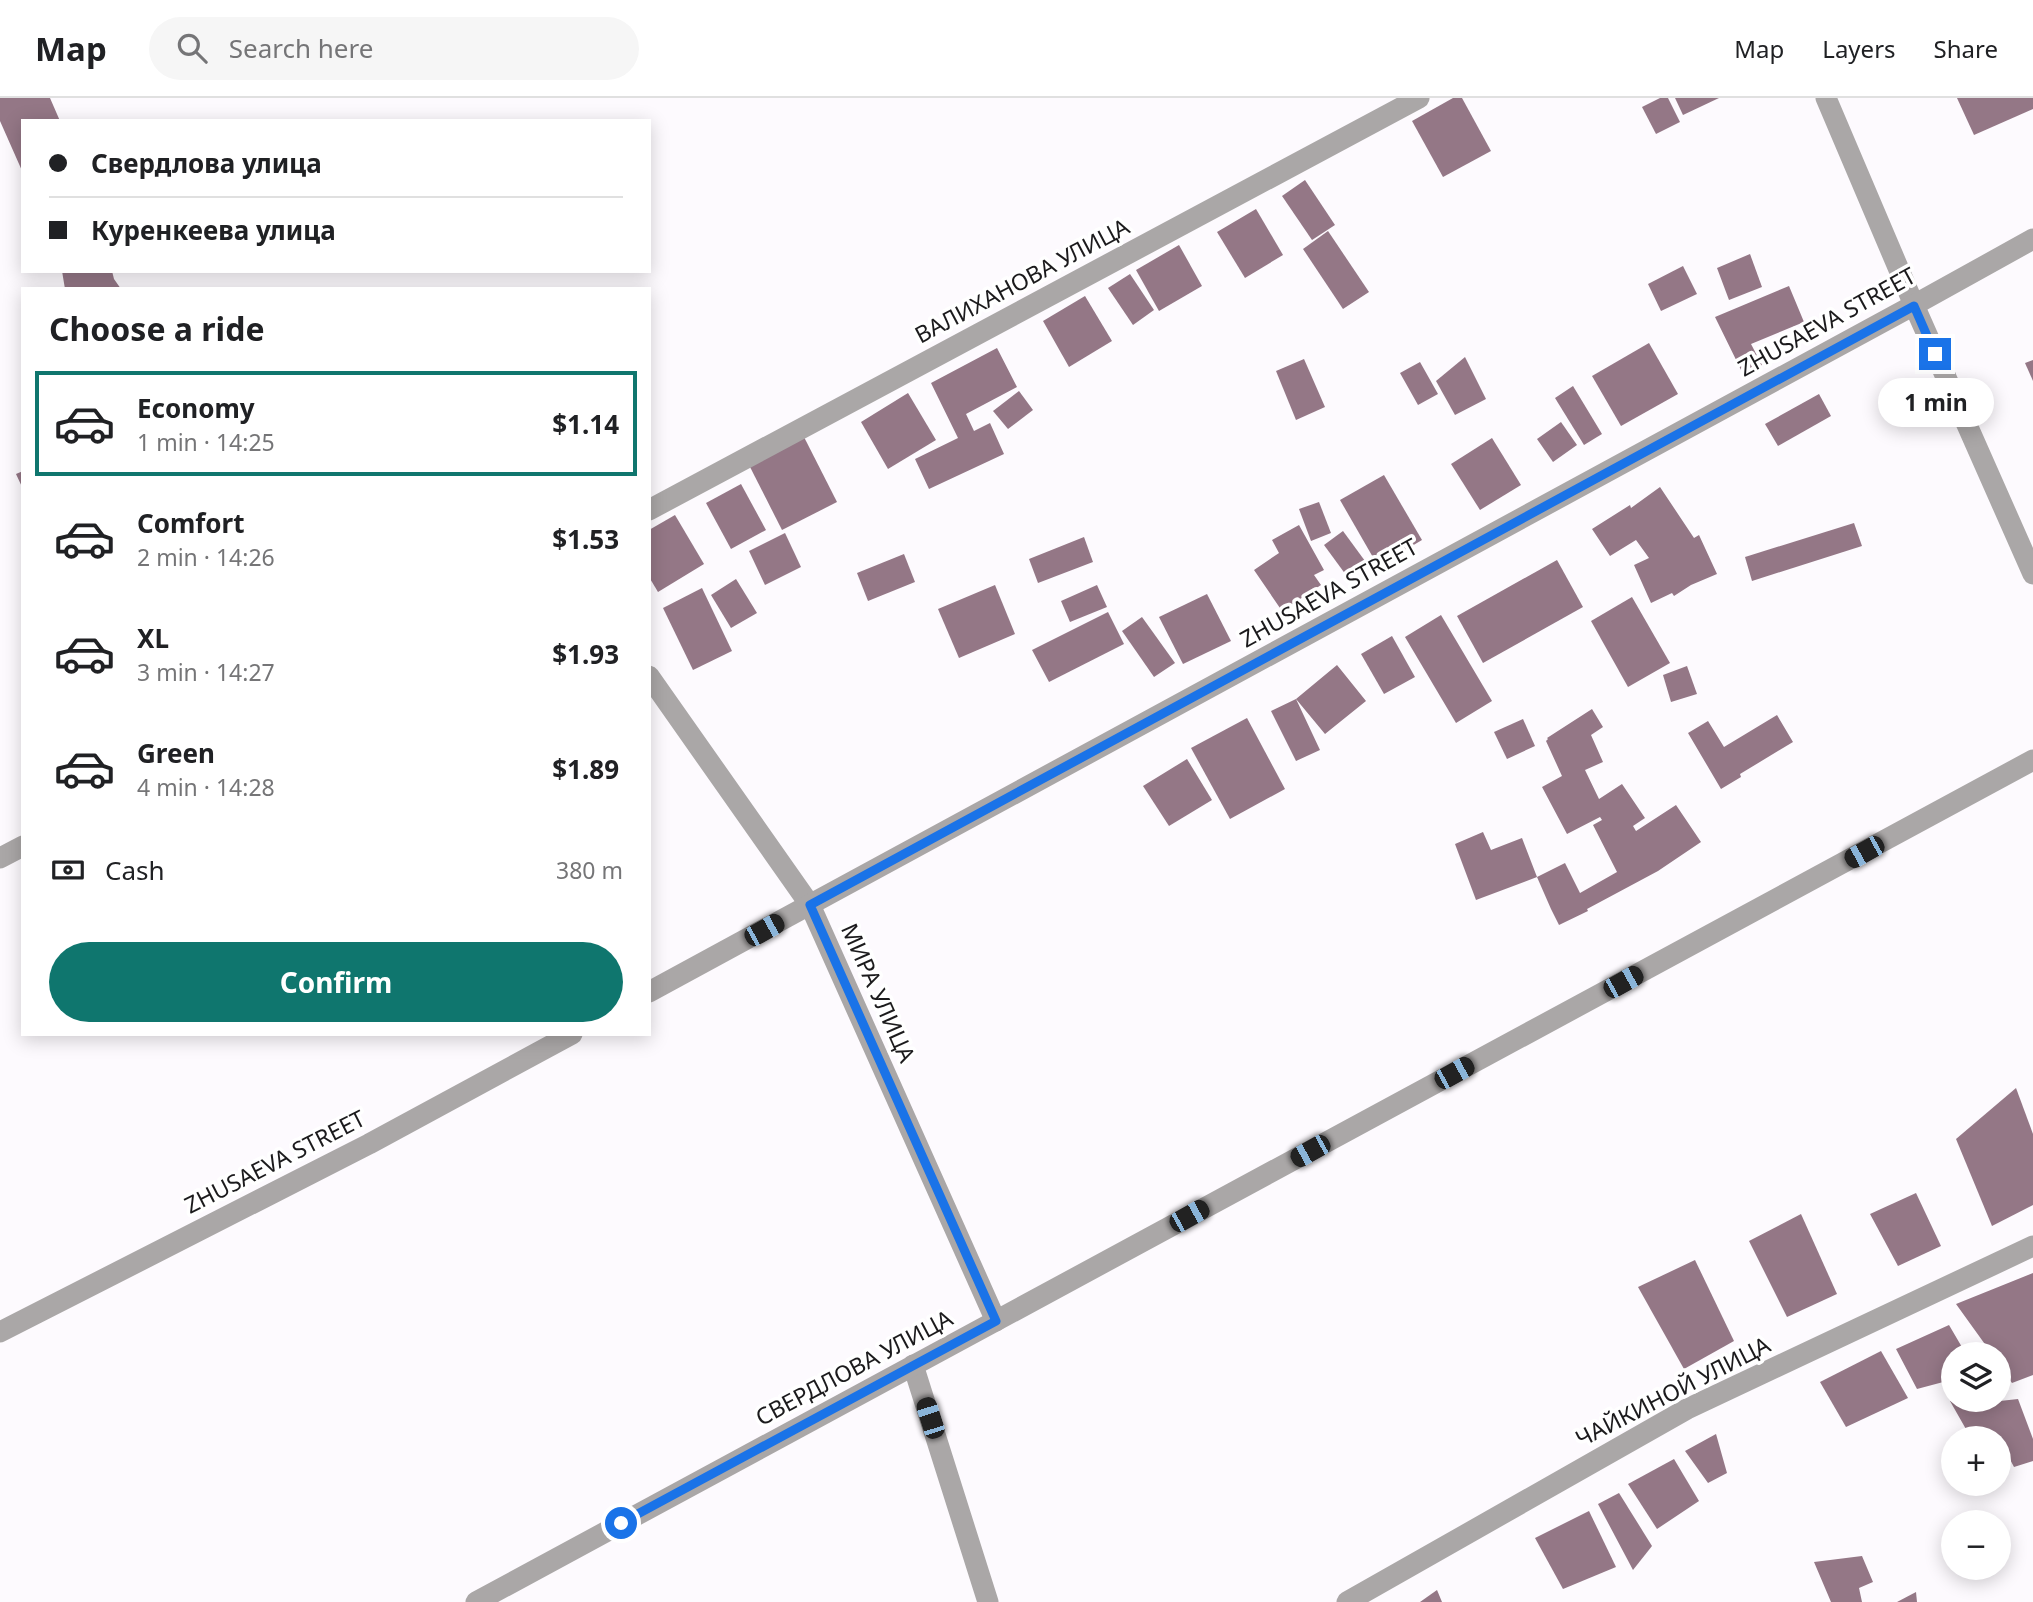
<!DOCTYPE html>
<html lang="en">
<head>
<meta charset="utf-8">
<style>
  :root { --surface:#fff; --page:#f6f6f6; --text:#202124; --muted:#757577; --line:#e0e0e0; --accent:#0f766e }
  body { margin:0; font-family:"Noto Sans",sans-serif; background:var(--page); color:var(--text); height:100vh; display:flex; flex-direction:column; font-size:26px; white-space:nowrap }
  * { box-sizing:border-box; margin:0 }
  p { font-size:23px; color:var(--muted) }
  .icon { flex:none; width:38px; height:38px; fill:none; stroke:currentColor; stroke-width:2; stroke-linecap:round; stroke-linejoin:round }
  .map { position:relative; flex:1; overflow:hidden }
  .details { position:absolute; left:21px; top:189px; width:630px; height:749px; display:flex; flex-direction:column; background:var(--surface); border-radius:0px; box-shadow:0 4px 18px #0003 }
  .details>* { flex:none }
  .top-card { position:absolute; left:21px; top:21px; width:630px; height:154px; border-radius:0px; box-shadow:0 4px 18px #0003; display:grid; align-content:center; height:154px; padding:0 28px; background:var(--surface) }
  .controls { position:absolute; left:1941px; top:1244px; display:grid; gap:14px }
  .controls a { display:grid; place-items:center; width:70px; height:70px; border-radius:50%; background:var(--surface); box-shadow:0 4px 18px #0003; font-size:35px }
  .end { position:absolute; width:32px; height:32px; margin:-16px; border:9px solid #1a73e8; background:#fff; box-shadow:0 0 0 4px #fff }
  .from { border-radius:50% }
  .bubble { position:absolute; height:49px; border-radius:24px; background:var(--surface); box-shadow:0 4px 18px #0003; font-size:23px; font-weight:700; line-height:49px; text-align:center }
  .car { position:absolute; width:21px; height:42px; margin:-21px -10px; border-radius:9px; box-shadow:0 0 5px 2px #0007; background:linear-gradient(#222 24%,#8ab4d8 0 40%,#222 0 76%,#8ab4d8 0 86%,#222 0) }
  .top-card b { display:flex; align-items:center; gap:24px; height:66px; font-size:26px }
  .top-card b+b { border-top:2px solid var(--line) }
  .top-card i { width:18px; height:18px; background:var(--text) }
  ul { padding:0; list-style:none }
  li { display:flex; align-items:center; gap:21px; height:105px; margin:0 14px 10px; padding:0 14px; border:4px solid transparent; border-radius:0px }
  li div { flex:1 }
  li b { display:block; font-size:26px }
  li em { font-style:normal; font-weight:700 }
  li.selected { border-color:var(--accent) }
  li>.icon { width:63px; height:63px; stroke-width:1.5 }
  h2 { padding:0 28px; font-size:32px; line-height:84px }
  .pay { display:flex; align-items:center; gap:18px; height:77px; padding:0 28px; font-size:26px }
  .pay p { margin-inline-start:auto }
  .action { display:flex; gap:14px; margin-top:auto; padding:14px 28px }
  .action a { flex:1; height:80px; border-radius:42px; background:var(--accent); color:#fff; font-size:28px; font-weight:700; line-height:80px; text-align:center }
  header { display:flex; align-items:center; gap:42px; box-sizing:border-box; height:98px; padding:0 35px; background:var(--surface); border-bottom:2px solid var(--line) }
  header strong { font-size:33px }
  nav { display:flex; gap:38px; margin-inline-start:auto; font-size:24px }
  .search { width:490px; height:63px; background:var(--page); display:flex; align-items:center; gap:18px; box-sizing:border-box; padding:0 24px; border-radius:38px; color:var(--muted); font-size:26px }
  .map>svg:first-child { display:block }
</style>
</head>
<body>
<header>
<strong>Map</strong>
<div class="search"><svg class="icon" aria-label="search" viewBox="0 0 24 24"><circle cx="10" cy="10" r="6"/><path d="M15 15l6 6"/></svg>Search here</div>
<nav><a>Map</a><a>Layers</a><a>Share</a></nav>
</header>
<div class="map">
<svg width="2033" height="1504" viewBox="0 0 2033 1504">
  <rect width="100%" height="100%" fill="#fdfafe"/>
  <!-- building -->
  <g fill="#947786">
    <polygon points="0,0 50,0 60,23 23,23 23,75 0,23"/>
    <polygon points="1453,0 1462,0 1491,53 1443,79 1412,23"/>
    <polygon points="1660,0 1668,0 1680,24 1656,36 1642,9"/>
    <polygon points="1675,0 1719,0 1683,17"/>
    <polygon points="1957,0 2033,0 2033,11 1974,37"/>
    <polygon points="1305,82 1335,127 1312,142 1282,98"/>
    <polygon points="1256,111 1283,157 1245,180 1217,134"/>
    <polygon points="1328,133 1369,194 1343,211 1303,151"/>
    <polygon points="1179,147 1202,188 1159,213 1136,172"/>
    <polygon points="1750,156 1762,189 1729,202 1717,170"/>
    <polygon points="1683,168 1697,196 1661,213 1648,186"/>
    <polygon points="62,173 112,173 114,181 121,191 65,191"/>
    <polygon points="1130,176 1154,212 1133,227 1108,190"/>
    <polygon points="1789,188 1804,224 1751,246 1762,267 1743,276 1715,219"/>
    <polygon points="1085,198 1112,243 1069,269 1043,223"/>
    <polygon points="1649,245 1678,296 1621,328 1592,278"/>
    <polygon points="997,250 1017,289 966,316 974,333 990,325 1004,356 929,391 915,361 958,340 931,285"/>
    <polygon points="1465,259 1486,301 1455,317 1436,283"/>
    <polygon points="1304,261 1325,309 1296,322 1276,273"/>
    <polygon points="2033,262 2033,283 2025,265"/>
    <polygon points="1420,264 1438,296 1418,307 1400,275"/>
    <polygon points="1573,288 1602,336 1584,347 1555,300"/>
    <polygon points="1019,293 1033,312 1008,331 993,313"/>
    <polygon points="908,295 936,342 888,371 861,324"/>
    <polygon points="1819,296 1831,318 1778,348 1765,326"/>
    <polygon points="1561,324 1577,347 1553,364 1537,341"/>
    <polygon points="804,339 837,404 782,432 749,367"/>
    <polygon points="1492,340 1521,387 1480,412 1451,366"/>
    <polygon points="23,373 23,391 16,376"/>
    <polygon points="1384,377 1422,442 1378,468 1340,402"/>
    <polygon points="741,386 766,432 731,451 706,405"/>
    <polygon points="1660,389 1694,440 1699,437 1717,476 1691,487 1674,498 1672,495 1651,505 1634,467 1649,460 1636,442 1610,458 1592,431 1630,407 1631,410"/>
    <polygon points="1319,404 1331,435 1311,443 1299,411"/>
    <polygon points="675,417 704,466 658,494 649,479 649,432"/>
    <polygon points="1854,425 1862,448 1752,483 1745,459"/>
    <polygon points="1299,427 1324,472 1314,477 1321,487 1282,513 1254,472 1279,455 1272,442"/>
    <polygon points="1343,433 1365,463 1346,477 1324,447"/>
    <polygon points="785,435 801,469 765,487 749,453"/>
    <polygon points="1084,439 1093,464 1038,485 1029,461"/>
    <polygon points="904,456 915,484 868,503 857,475"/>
    <polygon points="1557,462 1583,509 1483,565 1457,518"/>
    <polygon points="736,481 757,515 731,530 711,497"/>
    <polygon points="995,487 1015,536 959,560 938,511"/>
    <polygon points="1097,487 1107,509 1070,524 1061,503"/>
    <polygon points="702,490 732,553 693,572 663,510"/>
    <polygon points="1207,496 1231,543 1183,566 1159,519"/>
    <polygon points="1632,499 1670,565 1628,589 1591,523"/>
    <polygon points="1108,514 1124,546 1049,584 1032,552"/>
    <polygon points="1441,517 1492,603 1456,625 1405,539"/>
    <polygon points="1142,519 1175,565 1154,579 1122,533"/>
    <polygon points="1392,538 1415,579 1384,596 1361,556"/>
    <polygon points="1337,567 1366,603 1325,636 1296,601 1320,652 1296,663 1271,613 1296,601"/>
    <polygon points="1687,568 1697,596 1671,604 1663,577"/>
    <polygon points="1592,611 1603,629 1591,637 1603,664 1585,672 1599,701 1622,686 1645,720 1633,728 1636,733 1676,707 1701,744 1658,773 1587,811 1588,813 1559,827 1551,811 1537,779 1476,802 1455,746 1483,734 1491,752 1522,740 1537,779 1565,765 1580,795 1617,774 1593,727 1602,722 1600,719 1567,736 1542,689 1562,678 1546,643 1548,641 1547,640"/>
    <polygon points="1777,617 1793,644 1740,676 1741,679 1721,691 1688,635 1708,623 1724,649"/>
    <polygon points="1247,620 1285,691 1230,721 1191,650"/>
    <polygon points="1523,621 1535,648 1507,661 1494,634"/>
    <polygon points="1187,661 1212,702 1169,728 1143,688"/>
    <polygon points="2016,990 2033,1036 2033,1107 1992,1128 1956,1041"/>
    <polygon points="1916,1095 1941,1148 1898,1168 1870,1116"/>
    <polygon points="1801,1116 1837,1196 1787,1219 1749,1143"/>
    <polygon points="1695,1162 1734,1243 1684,1271 1638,1189"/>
    <polygon points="2033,1175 2033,1277 2012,1285 1998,1266 1998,1256 1992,1256 1956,1206"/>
    <polygon points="1949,1227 1966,1256 1953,1256 1953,1291 1947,1283 1917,1291 1896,1251"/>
    <polygon points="1881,1253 1908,1300 1846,1329 1820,1284"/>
    <polygon points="2018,1301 2033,1341 2033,1363 2014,1369 2003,1348 1998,1349 1998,1340 1971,1340 1950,1303 1990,1302 1991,1304"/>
    <polygon points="1716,1336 1727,1375 1708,1385 1685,1353"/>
    <polygon points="1674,1361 1699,1403 1657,1431 1628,1386"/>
    <polygon points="1619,1395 1652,1448 1633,1472 1598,1406"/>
    <polygon points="1589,1413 1616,1469 1563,1491 1535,1440"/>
    <polygon points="1862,1458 1873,1484 1859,1490 1862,1504 1831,1504 1814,1464"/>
    <polygon points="1437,1492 1442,1504 1420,1504"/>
    <polygon points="1916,1494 1917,1504 1897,1504"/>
  </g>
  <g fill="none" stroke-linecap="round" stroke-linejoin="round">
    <!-- street -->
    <g stroke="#aaa7a7" stroke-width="21">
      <polyline points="1826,0 1914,207 2033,476"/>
      <polyline points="649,412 1419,0"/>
      <polyline points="649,578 810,807 996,1223"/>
      <polyline points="0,760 23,748"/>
      <polyline points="649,894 1914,207 2033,141"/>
      <polyline points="0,1234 369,1046 572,936"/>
      <polyline points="913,1267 988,1504"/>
      <polyline points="476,1504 2033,662"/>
      <polyline points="1347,1504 1687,1311 2033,1148"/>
    </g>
  </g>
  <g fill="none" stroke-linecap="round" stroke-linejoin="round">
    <!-- route -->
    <polyline stroke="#1a73e8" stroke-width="9" points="621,1425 996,1223 810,807 1914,208 1935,256"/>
  </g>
  <g text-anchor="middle" stroke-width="7" stroke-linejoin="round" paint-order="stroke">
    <!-- street labels -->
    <g font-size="23" fill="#1b1a1c" stroke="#fff">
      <text transform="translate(1022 183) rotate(-28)" y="8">ВАЛИХАНОВА УЛИЦА</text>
      <text transform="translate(1827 224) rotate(-29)" y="8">ZHUSAEVA STREET</text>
      <text transform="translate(1329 495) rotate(-29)" y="8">ZHUSAEVA STREET</text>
      <text transform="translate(878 895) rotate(66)" y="8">МИРА УЛИЦА</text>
      <text transform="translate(275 1064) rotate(-27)" y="8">ZHUSAEVA STREET</text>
      <text transform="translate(854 1270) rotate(-28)" y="8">СВЕРДЛОВА УЛИЦА</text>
      <text transform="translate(1673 1294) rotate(-27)" y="8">ЧАЙКИНОЙ УЛИЦА</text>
    </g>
  </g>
</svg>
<div class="controls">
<a><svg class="icon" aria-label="layers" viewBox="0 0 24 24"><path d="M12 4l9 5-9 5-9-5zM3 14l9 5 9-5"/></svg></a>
<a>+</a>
<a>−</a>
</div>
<i class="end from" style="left:621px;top:1425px"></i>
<i class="end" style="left:1935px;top:256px"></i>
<div class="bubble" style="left:1878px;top:280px;width:116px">1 min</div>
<i class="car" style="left:1864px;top:754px;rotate:241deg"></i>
<i class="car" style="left:764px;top:832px;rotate:61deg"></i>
<i class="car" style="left:1623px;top:884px;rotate:61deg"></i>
<i class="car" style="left:1454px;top:975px;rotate:61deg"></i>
<i class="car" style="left:1310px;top:1053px;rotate:241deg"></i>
<i class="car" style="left:1189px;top:1118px;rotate:61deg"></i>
<i class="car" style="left:930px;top:1320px;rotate:342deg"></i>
<div class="top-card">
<b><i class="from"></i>Свердлова улица</b>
<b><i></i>Куренкеева улица</b>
</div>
<section class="details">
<h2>Choose a ride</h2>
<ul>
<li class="selected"><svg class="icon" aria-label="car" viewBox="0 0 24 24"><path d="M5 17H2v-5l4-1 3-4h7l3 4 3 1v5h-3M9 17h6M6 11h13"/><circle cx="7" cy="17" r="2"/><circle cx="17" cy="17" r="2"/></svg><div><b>Economy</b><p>1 min · 14:25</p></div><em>$1.14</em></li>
<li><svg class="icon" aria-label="car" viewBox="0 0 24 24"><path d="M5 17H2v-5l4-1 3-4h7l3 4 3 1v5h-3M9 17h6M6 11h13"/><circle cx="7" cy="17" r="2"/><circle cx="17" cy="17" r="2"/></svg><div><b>Comfort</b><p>2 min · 14:26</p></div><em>$1.53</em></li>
<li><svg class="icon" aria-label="car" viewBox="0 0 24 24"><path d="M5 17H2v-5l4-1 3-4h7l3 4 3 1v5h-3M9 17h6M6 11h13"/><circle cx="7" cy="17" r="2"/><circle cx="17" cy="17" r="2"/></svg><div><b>XL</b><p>3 min · 14:27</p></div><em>$1.93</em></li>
<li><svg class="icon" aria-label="car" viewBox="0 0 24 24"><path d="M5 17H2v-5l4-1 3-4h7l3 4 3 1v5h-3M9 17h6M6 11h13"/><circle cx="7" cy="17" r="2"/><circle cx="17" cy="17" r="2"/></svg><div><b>Green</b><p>4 min · 14:28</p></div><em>$1.89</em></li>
</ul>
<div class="pay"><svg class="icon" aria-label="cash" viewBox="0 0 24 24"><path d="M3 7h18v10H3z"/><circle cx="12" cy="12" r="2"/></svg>Cash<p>380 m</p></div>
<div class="action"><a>Confirm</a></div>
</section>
</div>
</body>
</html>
